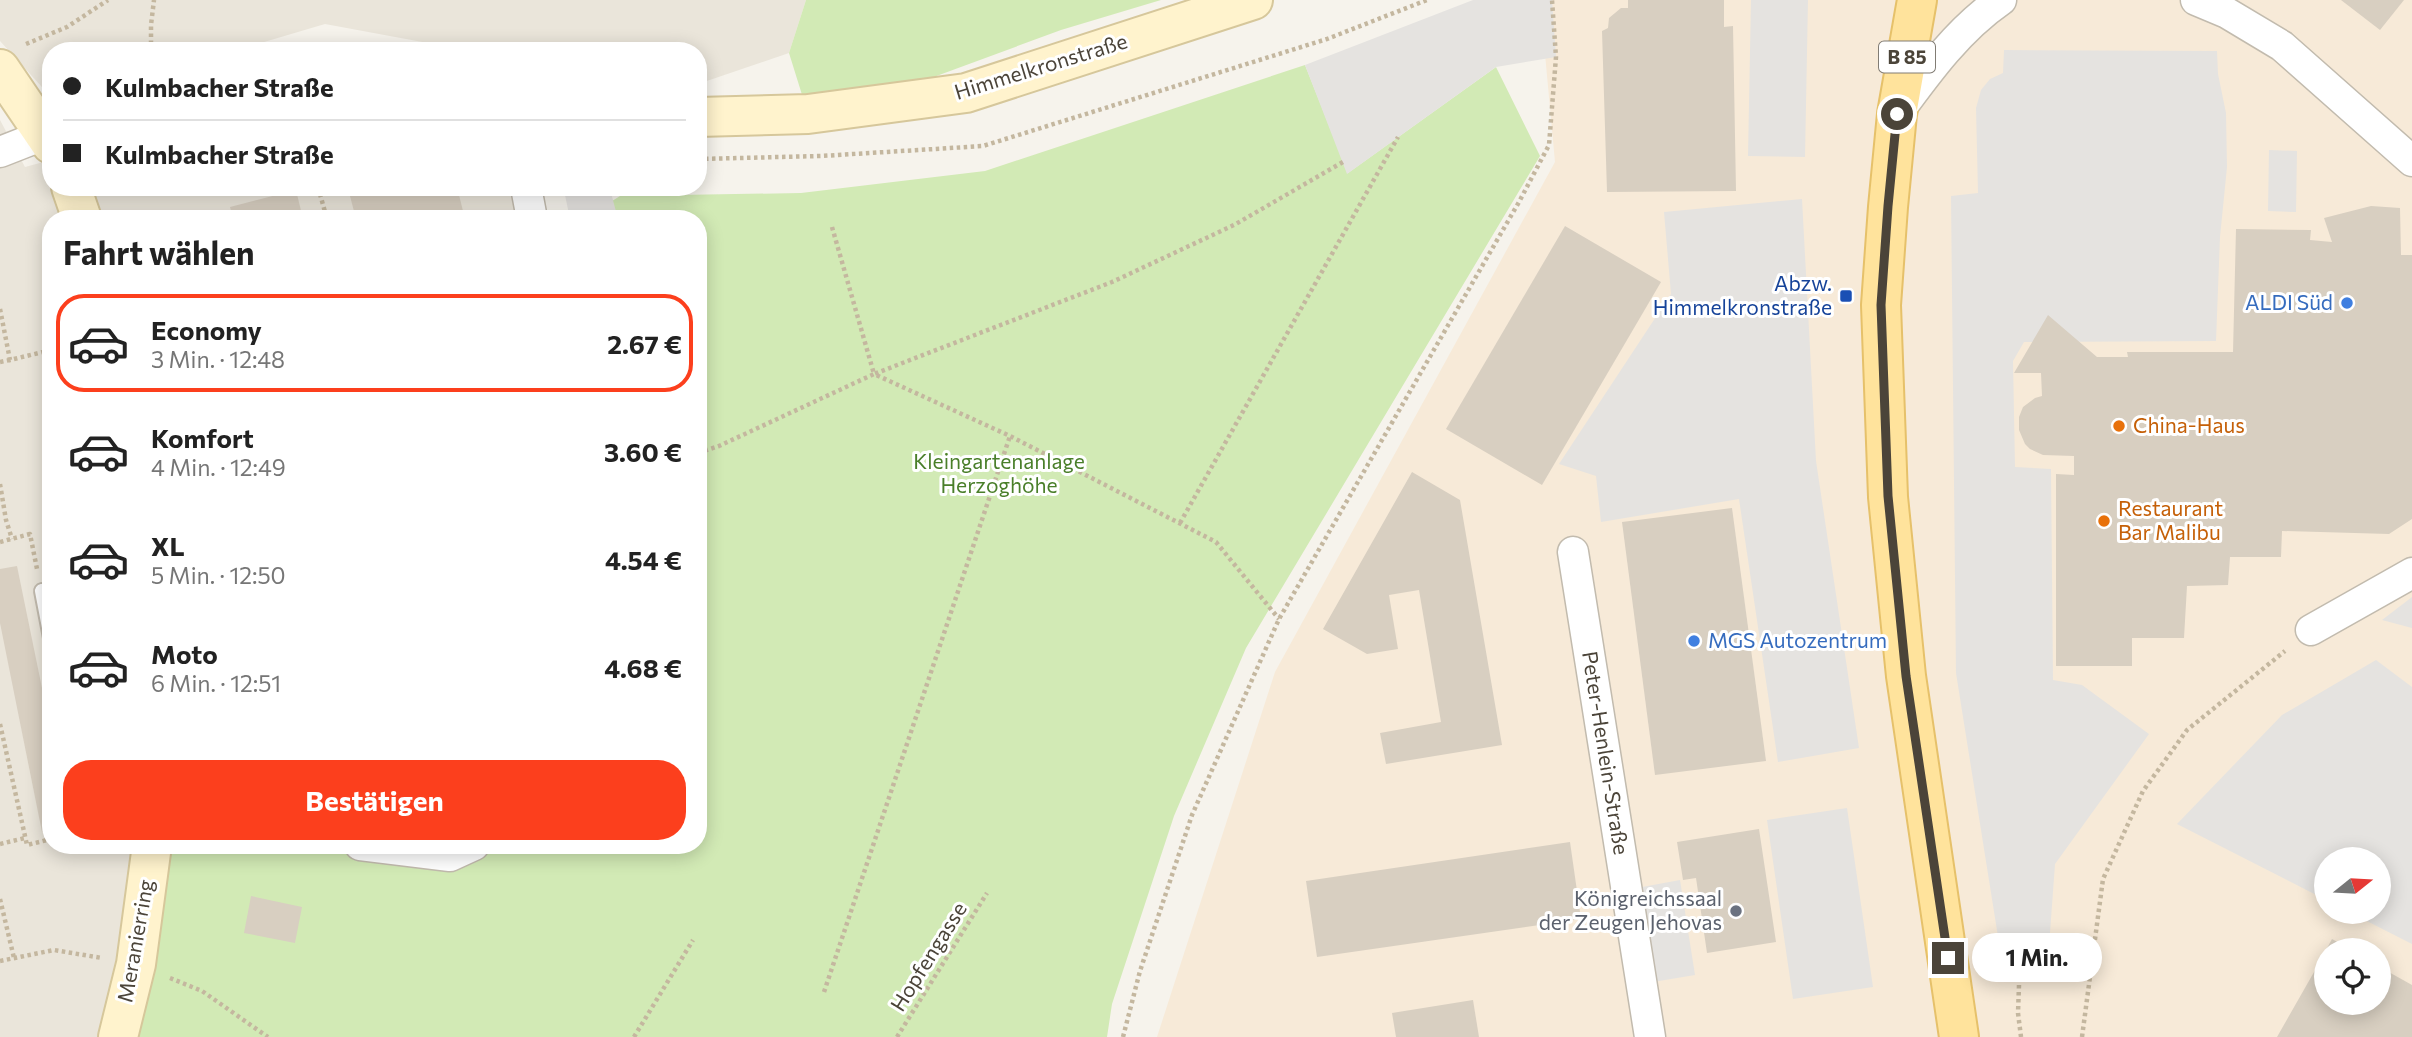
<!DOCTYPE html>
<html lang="de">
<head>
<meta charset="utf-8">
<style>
  :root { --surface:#fff; --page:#f2f2f2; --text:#222; --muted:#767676; --line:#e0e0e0; --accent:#fc3f1d }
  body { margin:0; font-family:Commissioner,sans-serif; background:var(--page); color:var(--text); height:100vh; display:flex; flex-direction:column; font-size:26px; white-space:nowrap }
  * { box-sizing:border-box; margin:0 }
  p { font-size:23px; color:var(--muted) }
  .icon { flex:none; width:38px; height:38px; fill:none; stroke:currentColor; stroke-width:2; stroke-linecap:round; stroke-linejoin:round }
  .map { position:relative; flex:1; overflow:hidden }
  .drawer { position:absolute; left:42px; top:210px; width:665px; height:644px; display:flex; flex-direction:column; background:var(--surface); border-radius:28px; box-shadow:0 4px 18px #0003 }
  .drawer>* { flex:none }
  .banner { position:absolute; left:42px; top:42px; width:665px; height:154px; border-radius:28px; box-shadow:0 4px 18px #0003; display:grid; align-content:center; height:154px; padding:0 21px; background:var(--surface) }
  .needle { width:46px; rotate:72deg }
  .fabs { position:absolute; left:2314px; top:847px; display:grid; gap:14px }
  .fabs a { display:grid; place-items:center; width:77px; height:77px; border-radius:50%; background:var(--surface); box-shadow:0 4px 18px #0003; font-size:35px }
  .end { position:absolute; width:32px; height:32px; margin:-16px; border:9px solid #4b4439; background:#fff; box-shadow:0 0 0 4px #fff }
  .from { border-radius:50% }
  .bubble { position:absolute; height:49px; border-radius:24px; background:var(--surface); box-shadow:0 4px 18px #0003; font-size:23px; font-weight:700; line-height:49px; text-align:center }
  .banner b { display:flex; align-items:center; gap:24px; height:66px; font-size:26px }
  .banner b+b { border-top:2px solid var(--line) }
  .banner i { width:18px; height:18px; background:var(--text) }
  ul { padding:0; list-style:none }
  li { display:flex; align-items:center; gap:21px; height:98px; margin:0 14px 10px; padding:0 7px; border:4px solid transparent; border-radius:28px }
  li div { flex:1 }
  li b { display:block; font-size:26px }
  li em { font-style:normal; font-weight:700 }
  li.selected { border-color:var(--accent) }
  li>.icon { width:63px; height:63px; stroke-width:1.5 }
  h2 { padding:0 21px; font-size:32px; line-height:84px }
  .cta { display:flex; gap:14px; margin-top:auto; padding:14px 21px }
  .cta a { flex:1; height:80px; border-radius:28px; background:var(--accent); color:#fff; font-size:28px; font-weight:700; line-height:80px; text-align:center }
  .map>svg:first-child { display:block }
</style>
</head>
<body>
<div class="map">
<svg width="2412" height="1037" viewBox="0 0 2412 1037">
  <rect width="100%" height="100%" fill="#f6f3ec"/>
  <!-- residential -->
  <g fill="#eae5da">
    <polygon points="0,0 806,0 789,53 698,84 698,51 471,51 325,24 234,51 51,51 51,97 0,41"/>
    <polygon points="0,120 25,167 51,160 51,187 537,187 537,219 51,219 51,845 187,845 162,1037 0,1037"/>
  </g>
  <!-- commercial -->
  <path fill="#f7ead8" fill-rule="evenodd" d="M1540,0h872v1037h-1255l118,-365 280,-510zM2326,859h52v53h-52zM2326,950h52v53h-52z"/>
  <!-- green -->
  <g fill="#d2eab5">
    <polygon points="806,0 1161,0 1061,30 931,78 808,114 789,53"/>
    <polygon points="1305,65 1348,173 1496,67 1540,156 1246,648 1174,816 1112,1004 1107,1037 118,1037 152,845 698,845 698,219 584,219 620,196 801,193 985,171"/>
  </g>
  <!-- parking -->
  <g fill="#e5e3e0">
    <polygon points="1473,0 1552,0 1556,57 1496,67 1347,174 1305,65"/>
    <polygon points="1751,0 1808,0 1805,157 1748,156"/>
    <polygon points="2004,50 2217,51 2218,74 2226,113 2227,167 2220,237 2216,341 2024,342 2013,361 2015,467 2051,469 2053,680 2082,685 2149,734 2055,864 2048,960 2003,968 1956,673 1951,196 1978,193 1976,108 1981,90 1990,79 2003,73"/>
    <polygon points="2269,150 2297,151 2296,212 2268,211"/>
    <polygon points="610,189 618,219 570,219 565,195"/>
    <polygon points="1802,199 1816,461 1859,748 1778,762 1739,499 1601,522 1596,476 1559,464 1671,294 1664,212"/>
    <polygon points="2412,597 2412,628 2382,620"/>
    <polygon points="2376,660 2412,687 2412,944 2349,912 2378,912 2378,859 2326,859 2326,900 2177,824 2282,715"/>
    <polygon points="1847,808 1873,987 1793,999 1767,820"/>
    <polygon points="1680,880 1695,975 1641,984 1626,890"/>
  </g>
  <!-- building -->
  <g fill="#d8cfc1">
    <polygon points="1628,0 1724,0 1724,27 1733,26 1736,191 1607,192 1602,31 1608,28 1609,18 1621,8 1628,8"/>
    <polygon points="2341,0 2404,0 2380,30"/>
    <polygon points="381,187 457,187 465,219 356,219 350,196"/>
    <polygon points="296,190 303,219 233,219 230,207"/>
    <polygon points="2371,206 2400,208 2401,255 2412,255 2412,519 2389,534 2282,531 2281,557 2230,557 2228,585 2187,586 2184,638 2132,638 2132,666 2056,666 2056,474 2074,475 2074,456 2043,455 2030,449 2025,444 2019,430 2019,417 2023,407 2035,398 2042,396 2041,373 2014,373 2048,315 2097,357 2128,357 2127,352 2233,352 2236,229 2311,230 2310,240 2332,242 2324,218"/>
    <polygon points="1565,226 1661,282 1542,485 1446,429"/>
    <polygon points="1412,472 1460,500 1502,745 1386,764 1380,733 1441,722 1419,590 1389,595 1398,649 1367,654 1323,629"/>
    <polygon points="1732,508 1766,761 1655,775 1622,522"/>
    <polygon points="17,566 51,732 51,830 42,832 0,623 0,569"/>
    <polygon points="1759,829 1776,942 1707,953 1696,878 1683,880 1677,842"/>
    <polygon points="1570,842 1581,919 1317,957 1306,881"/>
    <polygon points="251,896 302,907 295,943 244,933"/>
    <polygon points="2332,939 2352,950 2326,950"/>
    <polygon points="2326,951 2326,1003 2378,1003 2378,966 2412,985 2412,1037 2277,1037"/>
    <polygon points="1473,1000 1479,1037 1396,1037 1392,1013"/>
  </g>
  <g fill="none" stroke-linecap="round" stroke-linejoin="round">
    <defs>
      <polyline id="lane" points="42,591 51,638"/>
      <g id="street">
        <polyline points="2196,0 2227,13 2282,46 2412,161"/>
        <path d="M1899,111c30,-41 60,-82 102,-111"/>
        <polyline points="0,152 46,134"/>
        <polyline points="526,187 532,219"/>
        <polyline points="1573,552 1650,1037"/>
        <polyline points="2311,630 2412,573"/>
        <polyline points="360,845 450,856 474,845"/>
      </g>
      <g id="secondary">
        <polyline points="0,69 51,144"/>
        <polyline points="698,117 808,114 966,93 1253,0"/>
        <polyline points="71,187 82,219"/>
        <polyline points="118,1037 136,964 152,845"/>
      </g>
      <polyline id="primary" points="1917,0 1897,114 1888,207 1881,305 1888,497 1906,676 1959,1037"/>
    </defs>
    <!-- lane casing -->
    <use href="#lane" stroke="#c2bbae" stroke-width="18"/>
    <!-- street casing -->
    <use href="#street" stroke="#c2bbae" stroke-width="33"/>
    <!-- secondary casing -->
    <use href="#secondary" stroke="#d6c79b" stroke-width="42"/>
    <!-- primary casing -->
    <use href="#primary" stroke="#e6c16a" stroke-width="42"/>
    <!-- path -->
    <g stroke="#c4b79f" stroke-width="4.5" stroke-dasharray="3.5 3.5" stroke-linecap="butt">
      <polyline points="26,44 67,27 108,0"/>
      <polyline points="151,51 151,25 154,0"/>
      <polyline points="698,159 821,156 983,146 1327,39 1427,0"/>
      <polyline points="318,187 327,219"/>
      <polyline points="832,227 874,374 1112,282 1234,225 1343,162"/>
      <polyline points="0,309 10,360 51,350"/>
      <polyline points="0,362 10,360"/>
      <polyline points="698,453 719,446 874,374 1010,436 1216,542 1279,619"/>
      <polyline points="0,484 6,520 12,539"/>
      <polyline points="1180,523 1398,137"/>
      <polyline points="0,542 30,534 37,569"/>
      <polyline points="0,724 27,845 51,839"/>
      <polyline points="0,844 25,838"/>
      <polyline points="0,899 14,958"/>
      <polyline points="2020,957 2018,1013 2021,1037"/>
      <polyline points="0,961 54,950 102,958"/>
      <polyline points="170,978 202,991 268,1037"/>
      <polyline points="824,992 1010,436"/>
      <polyline points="634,1037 693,940"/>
      <polyline points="897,1037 987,893"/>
      <polyline points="1123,1037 1140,971 1192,815 1279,619 1519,202 1549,145 1556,57 1552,0"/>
      <polyline points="2082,1037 2103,879 2143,791 2187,730 2285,651"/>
    </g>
    <!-- lane -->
    <use href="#lane" stroke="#fff" stroke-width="14"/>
    <!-- street -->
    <use href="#street" stroke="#fff" stroke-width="30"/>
    <!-- secondary -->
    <use href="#secondary" stroke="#fff3cd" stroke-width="38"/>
    <!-- primary -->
    <use href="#primary" stroke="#ffe39c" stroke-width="38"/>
  </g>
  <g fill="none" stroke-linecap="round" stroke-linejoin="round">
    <!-- route -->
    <polyline stroke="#4b4439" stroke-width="9" points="1897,114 1888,206 1881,305 1888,496 1906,676 1948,958"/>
  </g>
  <!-- markers -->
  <rect fill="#1a4fb4" stroke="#fff" stroke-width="2.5" x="1839" y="289" width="14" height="14" rx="3.5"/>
  <g fill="#3f7fe0" stroke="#fff" stroke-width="2.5">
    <circle cx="2347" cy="303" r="7"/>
    <circle cx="1694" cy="641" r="7"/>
  </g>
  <g fill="#e8710a" stroke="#fff" stroke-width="2.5">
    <circle cx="2119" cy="426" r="7"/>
    <circle cx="2104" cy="521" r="7"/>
  </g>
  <circle fill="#6b7280" stroke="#fff" stroke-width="2.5" cx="1736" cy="911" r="7"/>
  <g text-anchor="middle" stroke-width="6" stroke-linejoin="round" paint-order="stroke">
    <!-- shield labels -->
    <rect fill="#fff" stroke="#817c74" stroke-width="2" x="1879" y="41.5" width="56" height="31" rx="5"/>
    <g font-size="19" font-weight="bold" fill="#4b4439">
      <text x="1907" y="64">B 85</text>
    </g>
    <!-- street labels -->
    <g font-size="21" fill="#4b4439" stroke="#fff">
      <text transform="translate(1041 67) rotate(-17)" y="7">Himmelkronstraße</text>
      <text transform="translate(1605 753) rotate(81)" y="7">Peter-Henlein-Straße</text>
      <text transform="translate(136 941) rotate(-80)" y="7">Meranierring</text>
      <text transform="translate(929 957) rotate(-58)" y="7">Hopfengasse</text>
    </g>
    <!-- transit labels -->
    <g font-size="21" fill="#164399" stroke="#fff" text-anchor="end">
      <text x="1832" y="291">Abzw.<tspan x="1832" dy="24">Himmelkronstraße</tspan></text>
    </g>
    <!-- shop labels -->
    <g font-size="21" fill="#366cbe" stroke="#fff" text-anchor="end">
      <text x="2333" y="310">ALDI Süd</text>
      <text x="1708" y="648" text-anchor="start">MGS Autozentrum</text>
    </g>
    <!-- food labels -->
    <g font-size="21" fill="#c56008" stroke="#fff" text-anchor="start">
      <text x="2133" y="433">China-Haus</text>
      <text x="2118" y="516">Restaurant<tspan x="2118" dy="24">Bar Malibu</tspan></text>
    </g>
    <!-- park labels -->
    <g font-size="21" fill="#4a7f2a" stroke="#fff">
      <text x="999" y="469">Kleingartenanlage<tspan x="999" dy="24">Herzoghöhe</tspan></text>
    </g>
    <!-- worship labels -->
    <g font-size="21" fill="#5b616d" stroke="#fff" text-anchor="end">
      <text x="1722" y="906">Königreichssaal<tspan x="1722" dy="24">der Zeugen Jehovas</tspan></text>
    </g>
  </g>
</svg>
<div class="fabs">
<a><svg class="needle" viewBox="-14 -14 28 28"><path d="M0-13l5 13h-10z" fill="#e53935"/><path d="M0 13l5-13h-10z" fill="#767676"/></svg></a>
<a><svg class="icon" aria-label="locate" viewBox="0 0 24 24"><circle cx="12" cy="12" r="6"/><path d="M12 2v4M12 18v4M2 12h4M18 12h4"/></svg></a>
</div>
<i class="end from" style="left:1897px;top:114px"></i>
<i class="end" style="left:1948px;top:958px"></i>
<div class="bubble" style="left:1972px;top:933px;width:130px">1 Min.</div>
<div class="banner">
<b><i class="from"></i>Kulmbacher Straße</b>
<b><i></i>Kulmbacher Straße</b>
</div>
<section class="drawer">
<h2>Fahrt wählen</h2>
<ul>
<li class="selected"><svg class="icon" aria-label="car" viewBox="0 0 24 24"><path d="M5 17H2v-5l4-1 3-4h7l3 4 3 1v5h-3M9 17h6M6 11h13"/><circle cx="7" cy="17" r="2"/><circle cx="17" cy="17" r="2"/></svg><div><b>Economy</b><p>3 Min. · 12:48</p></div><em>2.67 €</em></li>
<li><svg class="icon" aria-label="car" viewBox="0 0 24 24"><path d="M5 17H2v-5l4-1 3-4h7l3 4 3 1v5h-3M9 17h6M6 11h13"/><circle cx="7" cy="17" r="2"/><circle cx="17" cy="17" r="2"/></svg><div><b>Komfort</b><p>4 Min. · 12:49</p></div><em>3.60 €</em></li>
<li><svg class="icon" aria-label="car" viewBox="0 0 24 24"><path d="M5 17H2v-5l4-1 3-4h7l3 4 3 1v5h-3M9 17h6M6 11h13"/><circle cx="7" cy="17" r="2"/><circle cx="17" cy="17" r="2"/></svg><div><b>XL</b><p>5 Min. · 12:50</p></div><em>4.54 €</em></li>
<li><svg class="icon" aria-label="car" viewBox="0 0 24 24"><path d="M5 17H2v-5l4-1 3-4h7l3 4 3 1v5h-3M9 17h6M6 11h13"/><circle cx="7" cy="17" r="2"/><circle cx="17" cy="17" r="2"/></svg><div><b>Moto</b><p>6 Min. · 12:51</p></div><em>4.68 €</em></li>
</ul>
<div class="cta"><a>Bestätigen</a></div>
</section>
</div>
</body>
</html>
